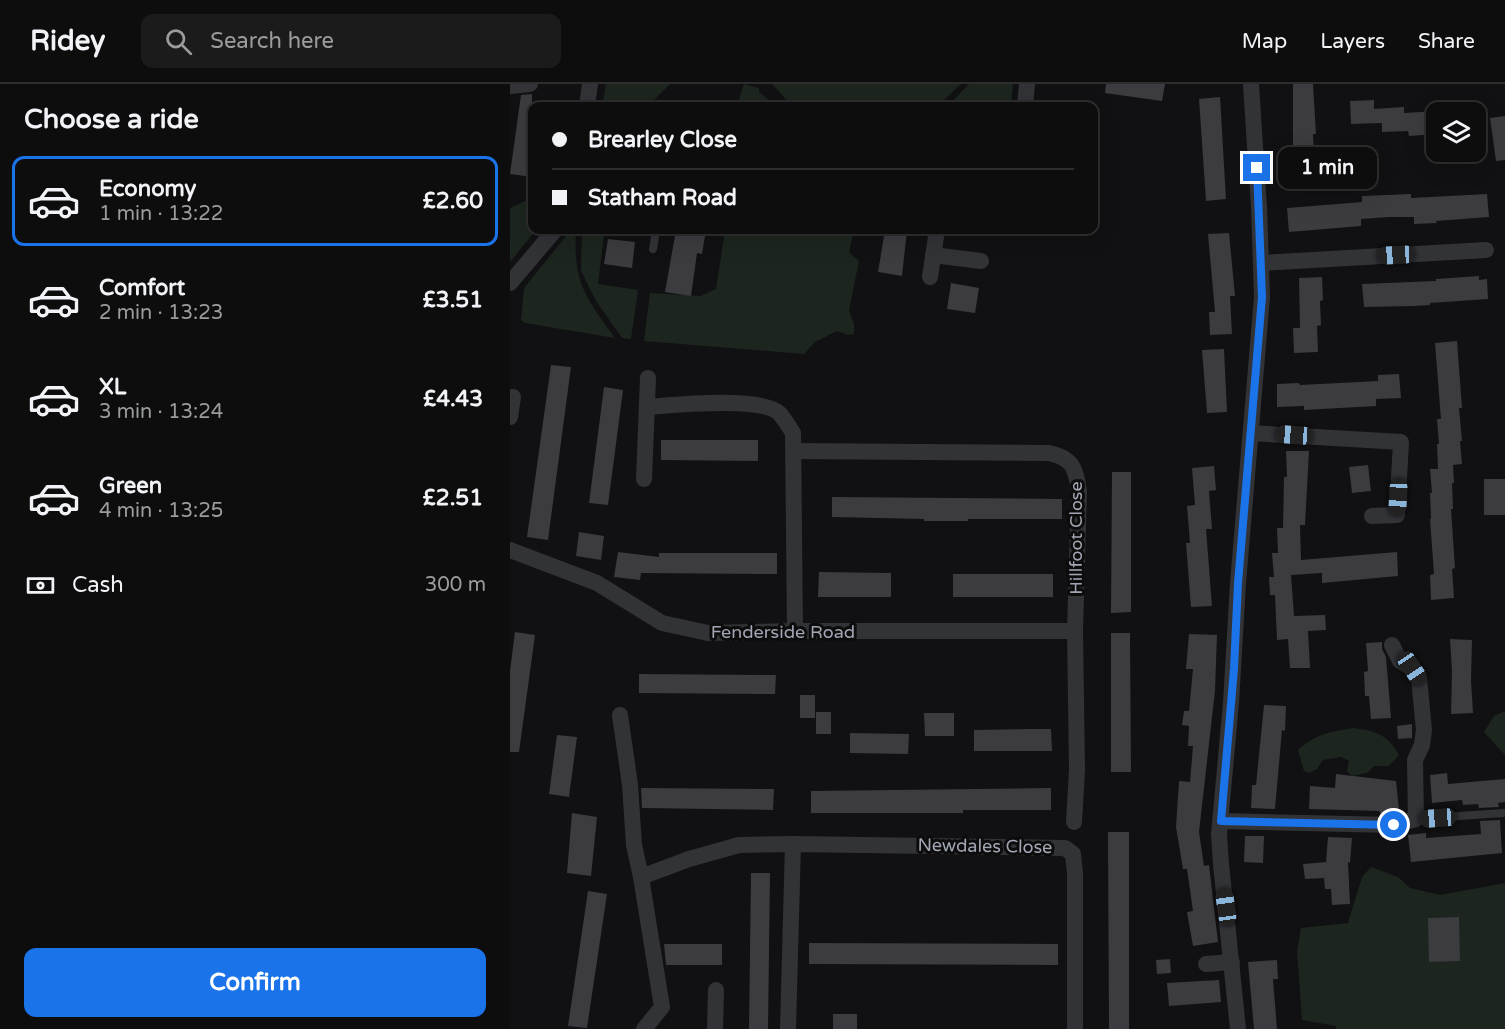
<!DOCTYPE html>
<html lang="en">
<head>
<meta charset="utf-8">
<style>
  :root { --surface:#0d0d0e; --page:#1b1b1c; --text:#f1f3f6; --muted:#9a9c9e; --line:#2d2d2e; --accent:#1a73e8 }
  body { margin:0; font-family:"Varela Round",sans-serif; background:var(--page); color:var(--text); height:100vh; display:flex; flex-direction:column; font-size:22px; white-space:nowrap }
  * { box-sizing:border-box; margin:0 }
  p { font-size:20px; color:var(--muted) }
  .icon { flex:none; width:33px; height:33px; fill:none; stroke:currentColor; stroke-width:2; stroke-linecap:round; stroke-linejoin:round }
  .map { position:relative; flex:1; overflow:hidden }
  .drawer { display:flex; flex-direction:column; background:var(--surface); width:510px }
  .drawer>* { flex:none }
  .hud { position:absolute; left:18px; top:18px; width:570px; height:132px; border-radius:12px; box-shadow:0 6px 24px #0002,0 0 0 2px var(--line); display:grid; align-content:center; height:132px; padding:0 24px; background:var(--surface) }
  .tools { position:absolute; left:916px; top:18px; display:grid; gap:12px }
  .tools a { display:grid; place-items:center; width:60px; height:60px; border-radius:12px; background:var(--surface); box-shadow:0 6px 24px #0002,0 0 0 2px var(--line); font-size:30px }
  .end { position:absolute; width:27px; height:27px; margin:-14px; border:8px solid #1a73e8; background:#fff; box-shadow:0 0 0 3px #fff }
  .from { border-radius:50% }
  .bubble { position:absolute; height:42px; border-radius:12px; background:var(--surface); box-shadow:0 6px 24px #0002,0 0 0 2px var(--line); font-size:20px; font-weight:700; line-height:42px; text-align:center }
  .car { position:absolute; width:18px; height:36px; margin:-18px -9px; border-radius:8px; box-shadow:0 0 4px 2px #0007; background:linear-gradient(#222 24%,#8ab4d8 0 40%,#222 0 76%,#8ab4d8 0 86%,#222 0) }
  .hud b { display:flex; align-items:center; gap:21px; height:57px; font-size:22px }
  .hud b+b { border-top:2px solid var(--line) }
  .hud i { width:15px; height:15px; background:var(--text) }
  ul { padding:0; list-style:none }
  li { display:flex; align-items:center; gap:18px; height:90px; margin:0 12px 9px; padding:0 12px; border:3px solid transparent; border-radius:12px }
  li div { flex:1 }
  li b { display:block; font-size:22px }
  li em { font-style:normal; font-weight:700 }
  li.on { border-color:var(--accent) }
  li>.icon { width:54px; height:54px; stroke-width:1.5 }
  h2 { padding:0 24px; font-size:27px; line-height:72px }
  .pay { display:flex; align-items:center; gap:15px; height:66px; padding:0 24px; font-size:22px }
  .pay p { margin-inline-start:auto }
  .cta { display:flex; gap:12px; margin-top:auto; padding:12px 24px }
  .cta a { flex:1; height:69px; border-radius:12px; background:var(--accent); color:#fff; font-size:24px; font-weight:700; line-height:69px; text-align:center }
  header { display:flex; align-items:center; gap:36px; box-sizing:border-box; height:84px; padding:0 30px; background:var(--surface); border-bottom:2px solid var(--line) }
  header strong { font-size:28px }
  nav { display:flex; gap:33px; margin-inline-start:auto; font-size:21px }
  .search { width:420px; height:54px; background:var(--page); display:flex; align-items:center; gap:15px; box-sizing:border-box; padding:0 21px; border-radius:12px; color:var(--muted); font-size:22px }
  main { display:flex; flex:1; min-height:0 }
  .map>svg:first-child { display:block }
</style>
</head>
<body>
<header>
<strong>Ridey</strong>
<div class="search"><svg class="icon" aria-label="search" viewBox="0 0 24 24"><circle cx="10" cy="10" r="6"/><path d="M15 15l6 6"/></svg>Search here</div>
<nav><a>Map</a><a>Layers</a><a>Share</a></nav>
</header>
<main>
<section class="drawer">
<h2>Choose a ride</h2>
<ul>
<li class="on"><svg class="icon" aria-label="car" viewBox="0 0 24 24"><path d="M5 17H2v-5l4-1 3-4h7l3 4 3 1v5h-3M9 17h6M6 11h13"/><circle cx="7" cy="17" r="2"/><circle cx="17" cy="17" r="2"/></svg><div><b>Economy</b><p>1 min · 13:22</p></div><em>£2.60</em></li>
<li><svg class="icon" aria-label="car" viewBox="0 0 24 24"><path d="M5 17H2v-5l4-1 3-4h7l3 4 3 1v5h-3M9 17h6M6 11h13"/><circle cx="7" cy="17" r="2"/><circle cx="17" cy="17" r="2"/></svg><div><b>Comfort</b><p>2 min · 13:23</p></div><em>£3.51</em></li>
<li><svg class="icon" aria-label="car" viewBox="0 0 24 24"><path d="M5 17H2v-5l4-1 3-4h7l3 4 3 1v5h-3M9 17h6M6 11h13"/><circle cx="7" cy="17" r="2"/><circle cx="17" cy="17" r="2"/></svg><div><b>XL</b><p>3 min · 13:24</p></div><em>£4.43</em></li>
<li><svg class="icon" aria-label="car" viewBox="0 0 24 24"><path d="M5 17H2v-5l4-1 3-4h7l3 4 3 1v5h-3M9 17h6M6 11h13"/><circle cx="7" cy="17" r="2"/><circle cx="17" cy="17" r="2"/></svg><div><b>Green</b><p>4 min · 13:25</p></div><em>£2.51</em></li>
</ul>
<div class="pay"><svg class="icon" aria-label="cash" viewBox="0 0 24 24"><path d="M3 7h18v10H3z"/><circle cx="12" cy="12" r="2"/></svg>Cash<p>300 m</p></div>
<div class="cta"><a>Confirm</a></div>
</section>
<div class="map">
<svg width="995" height="945" viewBox="0 0 995 945">
  <rect width="100%" height="100%" fill="#111113"/>
  <!-- green -->
  <g fill="#1d251f">
    <polygon points="96,0 160,0 138,22 92,22"/>
    <polygon points="234,0 249,4 249,8 267,22 227,22"/>
    <polygon points="262,0 451,0 428,22 282,22"/>
    <polygon points="459,0 503,0 501,22 438,22"/>
    <polygon points="22,114 22,146 26,146 0,178 0,124"/>
    <path d="M61,146h5c-3,52 9,67 39,108l-90,-15 -4,-3 3,-32z"/>
    <polygon points="72,146 81,146 94,151 88,200 128,206 121,255 112,254 86,217 71,187"/>
    <polygon points="215,146 344,146 339,168 349,177 339,226 344,240 344,250 338,251 327,247 305,258 294,270 134,257 140,209 191,212 206,205"/>
    <polygon points="995,627 995,671 974,648 984,632"/>
    <path d="M843,644c23,3 34,6 46,27l-10,11h-15l-7,7 -15,3 -5,-5 2,-10 -8,-4 -18,3 -6,9 -8,4 -5,-2 -6,-21c18,-16 31,-18 55,-22z"/>
    <polygon points="861,783 888,793 900,804 930,811 995,799 995,945 826,945 826,942 792,936 787,868 791,844 838,839 852,793"/>
  </g>
  <!-- building -->
  <g fill="#3b3b40">
    <polygon points="596,0 655,0 652,17 595,9"/>
    <polygon points="783,0 803,0 806,50 803,50 805,90 783,91"/>
    <polygon points="22,10 22,93 0,90 11,11"/>
    <polygon points="710,13 716,115 696,117 689,15"/>
    <polygon points="864,16 864,25 894,23 894,29 927,27 927,50 899,52 898,47 872,48 872,39 841,40 840,17"/>
    <polygon points="995,32 995,76 986,77 980,34"/>
    <polygon points="901,110 901,114 977,110 979,133 926,137 927,139 904,140 904,133 879,133 851,135 851,142 779,148 777,124 852,118 852,112"/>
    <polygon points="166,146 196,146 192,170 187,169 181,212 155,208"/>
    <polygon points="375,146 397,146 392,192 368,188"/>
    <polygon points="719,149 725,212 720,212 722,250 700,251 699,228 705,228 698,150"/>
    <polygon points="98,155 125,158 122,184 94,180"/>
    <polygon points="969,192 969,196 977,195 978,215 920,219 920,221 904,222 854,223 852,200 926,197 926,195"/>
    <polygon points="812,193 813,216 810,217 811,241 807,242 808,268 784,269 783,244 790,244 789,194"/>
    <polygon points="441,199 469,204 465,229 437,225"/>
    <polygon points="947,257 952,324 949,324 952,357 950,357 952,380 943,381 944,399 942,399 943,425 941,425 945,484 942,485 944,514 921,516 920,491 924,490 920,435 921,435 920,409 922,409 920,385 928,385 927,360 929,360 927,335 931,335 925,259"/>
    <polygon points="714,265 717,328 697,329 692,266"/>
    <polygon points="41,281 61,283 38,456 17,453"/>
    <polygon points="889,290 891,314 866,315 866,322 794,326 794,322 767,323 767,300 789,299 790,301 868,297 868,291"/>
    <polygon points="94,303 113,306 98,421 79,419"/>
    <polygon points="151,356 248,356 248,377 151,376"/>
    <polygon points="776,367 799,367 795,441 790,441 791,476 887,468 888,492 812,499 812,489 781,491 784,532 815,531 816,546 798,547 800,584 780,584 778,555 767,556 765,511 760,511 759,493 764,493 762,469 768,469 767,444 773,444 774,393 777,393"/>
    <polygon points="858,381 861,407 842,409 839,383"/>
    <polygon points="704,382 706,406 699,407 702,445 696,445 702,522 681,523 676,459 680,459 677,422 685,421 682,384"/>
    <polygon points="602,388 621,388 621,528 601,529"/>
    <rect x="974" y="395" width="21" height="36"/>
    <polygon points="322,413 552,415 552,435 458,435 458,437 414,437 414,435 322,433"/>
    <polygon points="69,448 94,452 91,476 66,472"/>
    <polygon points="108,468 149,473 149,469 267,469 267,490 131,489 130,496 104,493"/>
    <polygon points="309,488 381,489 381,513 308,513"/>
    <rect x="443" y="490" width="100" height="23"/>
    <polygon points="5,548 25,551 9,668 0,668 0,587"/>
    <polygon points="601,549 620,549 621,688 601,688"/>
    <polygon points="679,550 707,551 705,607 689,748 694,782 699,781 708,858 683,862 677,828 683,827 677,785 673,785 666,743 669,697 680,698 683,662 678,662 679,642 672,641 674,627 679,627 683,585 676,585"/>
    <polygon points="940,555 962,556 961,597 963,629 941,630 942,587"/>
    <polygon points="872,558 872,565 876,573 881,634 861,635 859,612 855,612 854,588 858,587 856,559"/>
    <polygon points="129,590 266,591 265,610 129,609"/>
    <rect x="290" y="611" width="15" height="23"/>
    <polygon points="754,621 776,622 775,647 772,646 765,725 741,724 742,701 746,701"/>
    <rect x="306" y="628" width="15" height="22"/>
    <polygon points="414,629 444,629 444,652 415,652"/>
    <polygon points="902,640 902,654 888,655 887,642"/>
    <polygon points="522,645 541,645 542,667 464,667 464,646"/>
    <polygon points="340,649 399,650 398,670 340,669"/>
    <polygon points="47,651 67,653 59,713 39,710"/>
    <polygon points="937,689 938,700 995,695 995,718 988,719 989,723 969,724 968,720 953,721 952,716 922,719 920,691"/>
    <polygon points="826,690 886,697 889,726 870,729 869,727 799,725 800,702 825,704"/>
    <polygon points="131,704 264,705 263,726 132,724"/>
    <polygon points="541,704 541,726 453,726 453,729 301,729 301,707"/>
    <polygon points="62,729 87,733 81,792 57,789"/>
    <polygon points="990,736 992,769 901,778 898,751 916,749 916,754 971,750 970,737"/>
    <polygon points="598,748 619,748 619,945 599,945"/>
    <polygon points="735,752 754,752 753,779 734,778"/>
    <polygon points="818,753 842,754 840,779 838,778 840,820 822,821 821,805 815,805 814,794 795,795 793,780 816,778"/>
    <polygon points="241,789 260,789 258,945 239,945"/>
    <polygon points="78,807 97,810 77,944 58,942"/>
    <polygon points="949,833 950,877 919,878 918,834"/>
    <polygon points="299,859 548,860 548,881 299,880"/>
    <polygon points="154,860 212,860 212,881 156,881"/>
    <polygon points="660,875 661,889 647,890 646,876"/>
    <polygon points="767,876 768,895 763,895 767,945 744,945 738,878"/>
    <polygon points="709,896 711,918 659,922 657,899"/>
    <rect x="323" y="930" width="24" height="15"/>
  </g>
  <g fill="none" stroke-linecap="round" stroke-linejoin="round">
    <!-- service -->
    <g stroke="#323337" stroke-width="8">
      <polyline points="143,165 146,146"/>
      <polyline points="906,735 993,729"/>
    </g>
    <!-- minor -->
    <g stroke="#323337" stroke-width="16">
      <polyline points="0,2 20,0"/>
      <polyline points="77,22 80,0"/>
      <polyline points="515,22 517,0"/>
      <polyline points="423,171 471,177"/>
      <polyline points="752,179 976,166"/>
      <polyline points="420,193 427,146"/>
      <polyline points="0,199 45,146"/>
      <path d="M138,323c27,-2 111,-11 131,6 5,5 10,14 14,20l2,198"/>
      <polyline points="0,333 3,313"/>
      <polyline points="741,349 891,358 887,431 862,432"/>
      <path d="M284,367l255,2c24,5 27,16 30,38l-4,140 2,139 -3,52"/>
      <polyline points="134,395 138,294"/>
      <polyline points="0,466 87,499 152,539 198,549 285,547 565,547"/>
      <polyline points="110,631 120,701 124,761 131,793 152,923 134,945"/>
      <polyline points="711,737 884,741 906,735 905,676 912,661 914,646 909,594 902,584 890,577 882,561"/>
      <polyline points="131,793 179,775 229,761 283,760 555,764 563,770 565,789 565,945"/>
      <polyline points="696,880 722,878"/>
      <polyline points="205,945 206,906"/>
      <polyline points="278,945 283,760"/>
      <polyline points="728,945 711,780 709,750 721,619 728,499 752,213 749,123 741,0"/>
    </g>
  </g>
  <g fill="none" stroke-linecap="round" stroke-linejoin="round">
    <!-- route -->
    <polyline stroke="#1a73e8" stroke-width="8" points="747,84 752,213 728,499 724,585 711,737 884,741"/>
  </g>
  <g text-anchor="middle" stroke-width="6" stroke-linejoin="round" paint-order="stroke">
    <!-- street labels -->
    <g font-size="18" fill="#a2a6b3" stroke="#0c0c0d">
      <text transform="translate(566 454) rotate(-90)" y="6">Hillfoot Close</text>
      <text x="273" y="554">Fenderside Road</text>
      <text transform="translate(475 762) rotate(1)" y="6">Newdales Close</text>
    </g>
  </g>
</svg>
<div class="tools">
<a><svg class="icon" aria-label="layers" viewBox="0 0 24 24"><path d="M12 4l9 5-9 5-9-5zM3 14l9 5 9-5"/></svg></a>
</div>
<i class="end from" style="left:884px;top:741px"></i>
<i class="end" style="left:747px;top:84px"></i>
<div class="bubble" style="left:768px;top:63px;width:99px">1 min</div>
<i class="car" style="left:886px;top:171px;rotate:267deg"></i>
<i class="car" style="left:784px;top:351px;rotate:274deg"></i>
<i class="car" style="left:888px;top:413px;rotate:183deg"></i>
<i class="car" style="left:902px;top:584px;rotate:146deg"></i>
<i class="car" style="left:928px;top:734px;rotate:266deg"></i>
<i class="car" style="left:716px;top:823px;rotate:352deg"></i>
<div class="hud">
<b><i class="from"></i>Brearley Close</b>
<b><i></i>Statham Road</b>
</div>
</div>
</main>
</body>
</html>
